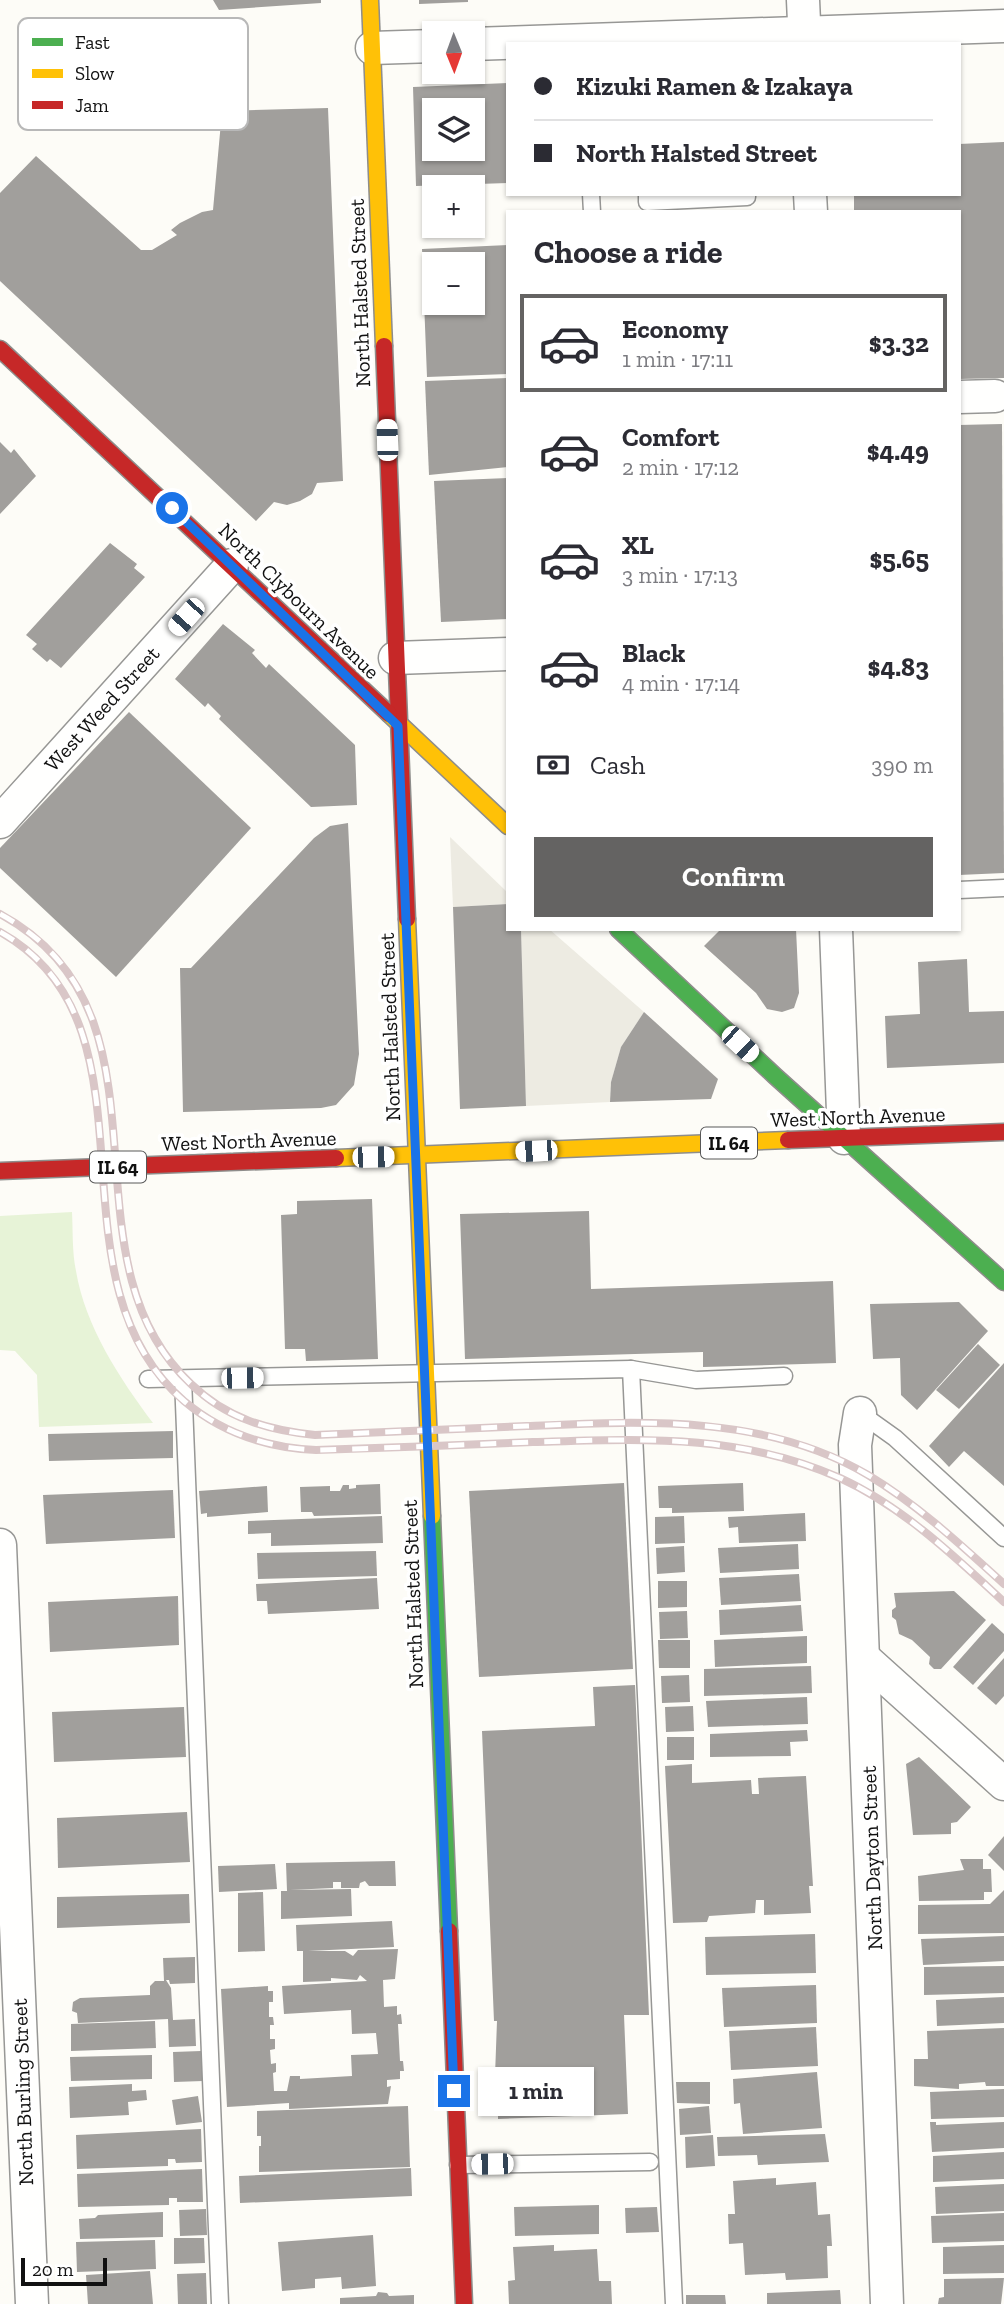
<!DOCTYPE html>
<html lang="en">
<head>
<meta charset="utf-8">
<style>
  :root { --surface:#fff; --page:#f7f7f7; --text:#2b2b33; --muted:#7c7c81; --line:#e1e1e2; --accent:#646362 }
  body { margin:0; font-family:"Zilla Slab",serif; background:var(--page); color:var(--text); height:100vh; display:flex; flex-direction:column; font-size:26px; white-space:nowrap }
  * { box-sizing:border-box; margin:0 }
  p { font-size:23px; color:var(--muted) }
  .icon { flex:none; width:38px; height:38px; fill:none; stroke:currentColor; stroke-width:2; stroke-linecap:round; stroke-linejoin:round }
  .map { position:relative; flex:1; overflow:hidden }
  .sheet { position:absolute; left:506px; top:210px; width:455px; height:721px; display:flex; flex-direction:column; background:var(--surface); border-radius:0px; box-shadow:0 2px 5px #0004 }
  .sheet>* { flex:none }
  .guide { position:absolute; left:506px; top:42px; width:455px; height:154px; border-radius:0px; box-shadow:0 2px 5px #0004; display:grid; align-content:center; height:154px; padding:0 28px; background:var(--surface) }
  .needle { width:46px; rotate:179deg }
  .controls { position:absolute; left:422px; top:21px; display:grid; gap:14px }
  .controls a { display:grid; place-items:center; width:63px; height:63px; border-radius:0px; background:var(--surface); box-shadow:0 2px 5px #0004; font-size:35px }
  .scale { position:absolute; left:21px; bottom:18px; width:86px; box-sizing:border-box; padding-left:7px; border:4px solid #111; border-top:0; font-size:19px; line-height:24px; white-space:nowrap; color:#111; -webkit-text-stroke:5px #fff; paint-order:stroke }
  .end { position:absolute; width:32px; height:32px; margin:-16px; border:9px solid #1a73e8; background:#fff; box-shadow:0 0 0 4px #fff }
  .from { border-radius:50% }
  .bubble { position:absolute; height:49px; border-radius:0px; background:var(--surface); box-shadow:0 2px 5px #0004; font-size:23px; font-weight:800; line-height:49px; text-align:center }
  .car { position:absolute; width:21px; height:42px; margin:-21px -10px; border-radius:9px; box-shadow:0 0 5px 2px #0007; background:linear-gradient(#fff 24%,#345 0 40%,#fff 0 76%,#345 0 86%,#fff 0) }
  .guide b { display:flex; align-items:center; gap:24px; height:66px; font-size:26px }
  .guide b+b { border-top:2px solid var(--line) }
  .guide i { width:18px; height:18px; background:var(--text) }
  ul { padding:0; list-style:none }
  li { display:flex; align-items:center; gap:21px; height:98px; margin:0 14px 10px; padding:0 14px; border:4px solid transparent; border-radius:0px }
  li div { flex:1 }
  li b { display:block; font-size:26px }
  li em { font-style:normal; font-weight:800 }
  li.current { border-color:var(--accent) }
  li>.icon { width:63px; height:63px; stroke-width:1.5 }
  h2 { padding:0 28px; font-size:32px; line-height:84px }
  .pay { display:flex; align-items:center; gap:18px; height:77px; padding:0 28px; font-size:26px }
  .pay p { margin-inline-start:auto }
  .cta { display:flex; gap:14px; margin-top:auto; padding:14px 28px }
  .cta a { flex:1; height:80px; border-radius:0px; background:var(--accent); color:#fff; font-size:28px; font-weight:800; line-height:80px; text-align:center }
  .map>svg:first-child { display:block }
</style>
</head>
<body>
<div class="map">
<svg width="1004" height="2304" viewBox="0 0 1004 2304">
  <rect width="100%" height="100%" fill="#fdfcf7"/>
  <!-- green -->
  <path fill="#e7f3d7" d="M72,1212c1,19 0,40 4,59 9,55 44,108 77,152l-114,4 -2,-52 -22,-24 -15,-1v-134z"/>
  <!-- plaza -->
  <g fill="#edebe2">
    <polygon points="450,837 507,892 507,904 453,907"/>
    <polygon points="521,929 549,929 644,1012 621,1047 611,1082 610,1102 526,1106"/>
  </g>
  <!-- building -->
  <g fill="#a19f9c" fill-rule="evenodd">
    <polygon points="213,0 321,0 321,3 219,10"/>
    <polygon points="419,0 468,0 468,2 419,4"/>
    <path d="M508,83v100l-92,3 -3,-99zM434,110h38v39h-38z"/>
    <polygon points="328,108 343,481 317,483 312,494 300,501 287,505 274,502 256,521 0,281 0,193 36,156 141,250 152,250 177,235 171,230 180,223 202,212 213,210 222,111"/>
    <polygon points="1004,142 1004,378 959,379 959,212 854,212 854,194 959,194 959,144"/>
    <path d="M508,245v129l-81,3 -5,-128zM434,264h38v39h-38z"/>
    <polygon points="508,378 508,467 429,475 425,381"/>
    <polygon points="1002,424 1004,873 959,875 959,425"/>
    <polygon points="0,442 11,453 14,449 36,476 0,514"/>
    <polygon points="508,478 508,619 441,622 434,481"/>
    <polygon points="110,543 137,564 134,568 145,577 61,668 50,659 47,662 32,649 37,644 26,635"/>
    <polygon points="223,624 255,650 252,653 266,668 269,664 355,745 357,805 311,807 219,719 221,716 208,703 205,707 175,679"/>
    <polygon points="129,712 251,828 116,977 0,868 0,848"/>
    <polygon points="348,823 359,1054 354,1085 336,1105 321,1108 183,1112 180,968 191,968 314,838 330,826"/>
    <polygon points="508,904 508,929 521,929 526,1106 460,1109 453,907"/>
    <polygon points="721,929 796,929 799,993 794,1008 782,1012 767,1009 756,993 704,946"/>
    <polygon points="967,959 969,1012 1004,1011 1004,1063 887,1068 885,1016 920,1014 918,962"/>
    <polygon points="644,1012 718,1079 711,1099 610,1102 611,1082 621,1047"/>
    <polygon points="372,1199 378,1359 306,1361 305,1349 285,1349 281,1215 297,1214 297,1201"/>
    <polygon points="589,1211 591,1289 833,1281 836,1363 703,1367 703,1352 465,1359 460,1214"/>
    <polygon points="959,1302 988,1331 917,1410 901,1395 900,1358 873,1359 870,1304"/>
    <polygon points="978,1344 1000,1365 959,1409 936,1390"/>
    <polygon points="1004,1363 1004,1486 964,1451 949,1467 929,1446"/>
    <polygon points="173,1431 173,1458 49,1461 48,1434"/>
    <polygon points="624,1483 633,1669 479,1677 469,1491"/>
    <polygon points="743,1483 744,1511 672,1513 672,1508 659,1508 658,1486"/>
    <polygon points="380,1484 381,1514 314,1516 312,1512 301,1512 300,1487 330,1486 330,1491 340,1491 343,1485 349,1485 349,1489 356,1488 356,1485"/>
    <polygon points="267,1486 268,1512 207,1517 207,1513 201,1514 199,1491"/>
    <polygon points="173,1490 175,1538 46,1544 43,1495"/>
    <polygon points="805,1513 806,1541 739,1543 738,1527 729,1528 728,1517"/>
    <polygon points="382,1516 383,1543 271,1546 271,1533 248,1534 248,1521"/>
    <polygon points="684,1516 685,1543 655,1544 655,1517"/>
    <polygon points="798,1544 799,1569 720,1573 718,1548"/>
    <polygon points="684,1546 685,1572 657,1574 656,1548"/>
    <polygon points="376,1551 377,1576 258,1579 257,1553"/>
    <polygon points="799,1574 801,1601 721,1605 719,1578"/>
    <polygon points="377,1578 379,1609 268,1614 267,1601 257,1601 256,1584"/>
    <polygon points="658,1581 687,1581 687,1607 658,1608"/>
    <polygon points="954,1591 986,1620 941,1669 934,1669 929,1664 930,1657 912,1640 899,1634 896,1620 892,1617 892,1610 896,1607 894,1593"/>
    <polygon points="178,1596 179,1645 50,1652 48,1602"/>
    <polygon points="801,1605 803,1631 720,1635 719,1610"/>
    <polygon points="687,1611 688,1638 660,1639 659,1612"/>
    <polygon points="992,1623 1004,1634 1004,1651 973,1685 953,1667"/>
    <polygon points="807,1636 807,1663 715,1667 714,1640"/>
    <polygon points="658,1640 690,1640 690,1668 659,1668"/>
    <polygon points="1004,1658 1004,1696 996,1705 977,1688"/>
    <polygon points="811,1666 812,1693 704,1696 704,1669"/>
    <polygon points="689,1675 690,1702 662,1703 661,1676"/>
    <polygon points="635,1685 649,2015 624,2015 628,2114 498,2119 498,2103 494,2103 497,2021 494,2021 482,1731 595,1726 593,1687"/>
    <polygon points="807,1697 808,1724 708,1727 706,1701"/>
    <polygon points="693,1706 694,1731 666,1732 665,1707"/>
    <polygon points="184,1707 186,1757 54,1762 52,1712"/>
    <polygon points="807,1730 808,1741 790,1742 791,1756 710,1757 710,1734"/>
    <rect x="667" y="1737" width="27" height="23"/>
    <polygon points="919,1757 971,1807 957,1822 951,1823 951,1834 913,1835 906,1764"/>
    <polygon points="692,1764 692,1783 751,1780 752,1794 759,1794 758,1778 806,1776 813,1886 809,1886 811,1913 764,1915 764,1900 756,1900 755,1913 709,1916 707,1922 673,1923 665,1766"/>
    <polygon points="187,1812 190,1862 58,1868 57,1818"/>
    <polygon points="1004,1836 1004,1871 988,1855"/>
    <polygon points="960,1859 983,1859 983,1869 991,1869 992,1892 984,1892 984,1900 919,1901 918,1876 964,1870"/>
    <polygon points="395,1861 396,1886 369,1886 365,1881 360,1883 359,1888 341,1888 341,1882 333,1882 333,1888 290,1890 351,1889 352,1916 281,1919 281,1891 287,1891 286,1863"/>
    <polygon points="275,1864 277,1889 219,1892 218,1866"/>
    <polygon points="1004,1890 1004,1933 918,1934 918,1905 990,1904"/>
    <polygon points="263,1892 265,1951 238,1952 238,1893"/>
    <polygon points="189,1894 190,1923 57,1928 57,1897"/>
    <polygon points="392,1921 394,1947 308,1951 345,1951 353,1956 358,1950 398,1949 395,1979 383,1980 384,2007 397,2006 397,2015 401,2014 402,2024 398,2024 400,2061 403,2061 404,2071 400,2071 400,2079 387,2080 387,2087 391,2086 388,2104 289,2109 289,2103 227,2107 221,1989 268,1986 268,1991 273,1991 273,2002 269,2002 269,2017 273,2017 274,2025 270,2025 270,2039 275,2039 275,2049 270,2050 271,2064 276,2063 276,2072 273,2073 274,2091 287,2091 290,2076 300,2076 300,2079 352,2076 351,2055 378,2054 376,2033 352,2034 351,2010 284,2014 282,1986 367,1981 360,1975 357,1980 331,1978 331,1981 303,1982 303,1951 297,1951 296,1925"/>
    <polygon points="815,1934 816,1973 706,1975 705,1937"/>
    <polygon points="1004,1936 1004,1961 923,1965 921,1939"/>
    <polygon points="195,1957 195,1983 170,1984 169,1980 166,1980 171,1988 173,2020 195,2019 196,2046 169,2047 168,2019 78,2023 77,2013 72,2011 73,2002 80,1998 150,1995 150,1986 155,1981 164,1981 163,1958"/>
    <polygon points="1004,1966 1004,1993 924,1995 924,1967"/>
    <polygon points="816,1985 817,2023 724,2027 722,1988"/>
    <polygon points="1004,1997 1004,2023 937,2026 936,2000"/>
    <polygon points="155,2021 156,2048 71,2051 71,2024"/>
    <polygon points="816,2027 818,2066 731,2070 729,2031"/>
    <polygon points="1004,2028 1004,2086 986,2086 985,2082 959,2084 959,2089 914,2086 914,2059 928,2059 927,2031"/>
    <polygon points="201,2051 203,2081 174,2082 173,2052"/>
    <polygon points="152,2055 152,2079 71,2081 70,2057"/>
    <polygon points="817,2072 822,2128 743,2134 740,2103 734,2104 733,2079"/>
    <polygon points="676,2082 710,2082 710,2104 677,2103"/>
    <polygon points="132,2084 132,2091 146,2090 147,2100 128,2102 129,2115 70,2118 69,2087"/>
    <polygon points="1004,2089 1004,2117 931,2119 930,2092"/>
    <polygon points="198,2096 202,2122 176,2125 172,2100"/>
    <polygon points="408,2106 410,2167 259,2172 259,2146 261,2146 261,2136 257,2136 257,2111"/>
    <polygon points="709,2106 711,2133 680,2135 679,2109"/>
    <polygon points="930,2122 936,2122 936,2125 1004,2122 1004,2148 932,2152"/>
    <polygon points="201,2129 202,2162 176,2163 175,2159 168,2159 168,2166 77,2169 76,2135"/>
    <polygon points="825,2134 829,2162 758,2165 757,2155 718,2156 717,2137"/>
    <polygon points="713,2135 715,2166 686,2168 685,2137"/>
    <polygon points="1004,2152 1004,2179 933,2182 933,2156"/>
    <polygon points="411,2168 412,2196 240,2203 239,2176"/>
    <polygon points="202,2169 203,2202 177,2202 177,2198 169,2198 169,2205 78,2207 77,2174"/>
    <polygon points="776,2178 776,2185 816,2182 818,2215 830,2214 832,2246 827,2246 828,2278 786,2280 785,2273 745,2275 743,2243 729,2244 728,2214 735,2214 733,2181"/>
    <polygon points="1004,2184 1004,2211 936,2214 935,2187"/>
    <polygon points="599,2205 599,2234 515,2236 514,2207"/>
    <polygon points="657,2207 659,2232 626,2233 625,2208"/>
    <polygon points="206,2209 207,2235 180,2236 179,2210"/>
    <polygon points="163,2212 163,2237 80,2239 79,2219 95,2218 98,2215"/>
    <polygon points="1004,2213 1004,2241 932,2243 931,2216"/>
    <polygon points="373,2235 376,2286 342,2289 341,2277 315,2279 315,2288 282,2291 278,2242"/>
    <polygon points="174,2238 204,2238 205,2263 174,2264"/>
    <polygon points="155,2240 156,2269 77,2272 76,2242"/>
    <polygon points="554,2245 554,2251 597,2249 599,2281 611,2281 612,2304 509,2304 508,2281 515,2280 513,2247"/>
    <polygon points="1004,2245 1004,2273 943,2274 943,2247"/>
    <polygon points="150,2271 153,2304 88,2304 86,2275"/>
    <polygon points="206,2273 207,2304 178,2304 177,2274"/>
    <polygon points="1004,2278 1001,2304 938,2304 939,2298 944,2297 944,2279"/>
    <polygon points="840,2290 841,2304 767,2304 767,2293"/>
    <polygon points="378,2292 387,2293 389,2296 414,2295 414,2304 340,2304 340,2298 376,2296"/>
    <polygon points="686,2295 725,2295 726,2304 686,2304"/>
  </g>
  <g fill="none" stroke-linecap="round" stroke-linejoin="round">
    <defs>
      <g id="lane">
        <polyline points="591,194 592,212"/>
        <polyline points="647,194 647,202 747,197 747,194"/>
        <polyline points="959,890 1004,888"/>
        <polyline points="631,1369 674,2304"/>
        <polyline points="148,1379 631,1369 696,1380 784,1376"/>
        <polyline points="183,1379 220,2304"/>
        <polyline points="860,1413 895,1438 1004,1538"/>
        <polyline points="458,2165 650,2162"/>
      </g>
      <g id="street">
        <polyline points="803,0 805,44"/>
        <polyline points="472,44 1004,26"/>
        <polyline points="372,48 434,46"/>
        <polyline points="810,194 811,212"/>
        <polyline points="959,397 995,396"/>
        <polyline points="395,658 508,654"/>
        <polyline points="0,822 232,565"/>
        <polyline points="836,929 844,1138"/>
        <polyline points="860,1413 855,1445 887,2304"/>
        <polyline points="0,1545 32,2304"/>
        <polyline points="865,1659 1004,1784"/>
      </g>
      <g id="fast">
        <polyline points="618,929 775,1076 1004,1282"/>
        <polyline points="432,1516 449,1931"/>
      </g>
      <g id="slow">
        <polyline points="370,0 384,346"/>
        <polyline points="389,714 508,826"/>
        <polyline points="407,919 432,1516"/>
        <polyline points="336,1158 788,1140"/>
      </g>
      <g id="jam">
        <polyline points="384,346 407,919"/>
        <polyline points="0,349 389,714"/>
        <polyline points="788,1140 1004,1132"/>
        <polyline points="0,1171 336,1158"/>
        <polyline points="449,1931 464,2304"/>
      </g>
    </defs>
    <!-- lane casing -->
    <use href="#lane" stroke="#979795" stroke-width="19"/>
    <!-- street casing -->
    <use href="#street" stroke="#979795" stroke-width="35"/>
    <!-- fast casing -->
    <use href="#fast" stroke="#8e8d8b" stroke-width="19"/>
    <!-- slow casing -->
    <use href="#slow" stroke="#8e8d8b" stroke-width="19"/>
    <!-- jam casing -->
    <use href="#jam" stroke="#8e8d8b" stroke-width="19"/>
    <!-- lane -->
    <use href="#lane" stroke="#fffffe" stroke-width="16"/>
    <!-- street -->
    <use href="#street" stroke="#fffffe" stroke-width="32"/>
    <!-- fast -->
    <use href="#fast" stroke="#4caf50" stroke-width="16"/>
    <!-- slow -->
    <use href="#slow" stroke="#ffc107" stroke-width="16"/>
    <!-- jam -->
    <use href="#jam" stroke="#c62828" stroke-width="16"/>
    <defs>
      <g id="rail">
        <path d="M0,914c187,101 53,341 191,470 35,34 76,46 124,51 71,-3 142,-6 212,-9 115,-5 238,-12 341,49 50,30 93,70 136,109"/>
        <path d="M0,932c170,95 39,343 184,469 38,32 84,47 132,49 72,-2 145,-5 217,-8 109,-3 204,-9 307,36 63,29 113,77 164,124"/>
      </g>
    </defs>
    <!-- rail casing -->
    <use href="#rail" stroke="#d9c6c7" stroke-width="8"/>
    <!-- rail -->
    <use href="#rail" stroke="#fff" stroke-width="5" stroke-dasharray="16" stroke-linecap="butt"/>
  </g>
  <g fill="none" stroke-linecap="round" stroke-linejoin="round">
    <!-- route -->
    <polyline stroke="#1a73e8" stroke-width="9" points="172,508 398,726 454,2091"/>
  </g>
  <g text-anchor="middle" stroke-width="7" stroke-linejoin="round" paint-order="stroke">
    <!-- shield labels -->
    <g fill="#fff" stroke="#585858" stroke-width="2">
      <rect x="701" y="1127.5" width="56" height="31" rx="5"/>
      <rect x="90" y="1151.5" width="56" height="31" rx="5"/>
    </g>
    <g font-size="19" font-weight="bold" fill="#111">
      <text x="729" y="1150">IL 64</text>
      <text x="118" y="1174">IL 64</text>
    </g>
    <!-- street labels -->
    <g font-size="21" fill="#111" stroke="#fff">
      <text transform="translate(360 293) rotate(-92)" y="7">North Halsted Street</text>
      <text transform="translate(299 601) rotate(44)" y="7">North Clybourn Avenue</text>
      <text transform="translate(102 709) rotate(-48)" y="7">West Weed Street</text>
      <text transform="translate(390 1027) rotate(-92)" y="7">North Halsted Street</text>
      <text transform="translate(858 1117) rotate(-2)" y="7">West North Avenue</text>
      <text transform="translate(249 1141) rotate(-2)" y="7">West North Avenue</text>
      <text transform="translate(413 1594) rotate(-92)" y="7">North Halsted Street</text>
      <text transform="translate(872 1858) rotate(-92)" y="7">North Dayton Street</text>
      <text transform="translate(23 2092) rotate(-92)" y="7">North Burling Street</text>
    </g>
  </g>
  <!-- legend -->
  <rect x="18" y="18" width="230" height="112" rx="10" fill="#fff" stroke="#b8b8b8" stroke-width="2"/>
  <rect x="32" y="38" width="31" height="8" fill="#4caf50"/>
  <rect x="32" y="69" width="31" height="9" fill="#ffc107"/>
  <rect x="32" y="101" width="31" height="8" fill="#c62828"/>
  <g font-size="19" fill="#111">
    <text x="75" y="49">Fast</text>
    <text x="75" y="80">Slow</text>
    <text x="75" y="112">Jam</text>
  </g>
</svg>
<div class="controls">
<a><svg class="needle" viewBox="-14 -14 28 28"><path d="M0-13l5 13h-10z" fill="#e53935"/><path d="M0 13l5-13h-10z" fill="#7c7c81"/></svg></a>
<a><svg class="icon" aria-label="layers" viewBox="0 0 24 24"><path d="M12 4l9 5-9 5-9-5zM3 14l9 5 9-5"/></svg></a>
<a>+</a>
<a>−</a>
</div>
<div class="scale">20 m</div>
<i class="end from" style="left:172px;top:508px"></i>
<i class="end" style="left:454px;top:2091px"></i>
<div class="bubble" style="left:478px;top:2067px;width:116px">1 min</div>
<i class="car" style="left:387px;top:440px;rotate:358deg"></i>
<i class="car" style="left:186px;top:617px;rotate:222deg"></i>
<i class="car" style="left:740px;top:1044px;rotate:133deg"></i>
<i class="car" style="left:536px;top:1151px;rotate:267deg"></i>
<i class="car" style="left:373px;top:1157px;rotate:89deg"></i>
<i class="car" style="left:242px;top:1378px;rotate:89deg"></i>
<i class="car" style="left:492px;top:2164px;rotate:269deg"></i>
<div class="guide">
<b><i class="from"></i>Kizuki Ramen &amp; Izakaya</b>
<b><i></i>North Halsted Street</b>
</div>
<section class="sheet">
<h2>Choose a ride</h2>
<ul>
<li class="current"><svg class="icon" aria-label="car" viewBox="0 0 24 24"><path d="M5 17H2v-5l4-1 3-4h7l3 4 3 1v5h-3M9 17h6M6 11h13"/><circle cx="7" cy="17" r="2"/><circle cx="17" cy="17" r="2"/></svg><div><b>Economy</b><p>1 min · 17:11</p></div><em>$3.32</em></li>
<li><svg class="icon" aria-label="car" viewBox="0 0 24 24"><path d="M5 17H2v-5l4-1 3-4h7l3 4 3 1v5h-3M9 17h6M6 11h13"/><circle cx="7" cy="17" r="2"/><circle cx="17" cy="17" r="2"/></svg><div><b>Comfort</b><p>2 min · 17:12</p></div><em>$4.49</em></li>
<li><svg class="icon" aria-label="car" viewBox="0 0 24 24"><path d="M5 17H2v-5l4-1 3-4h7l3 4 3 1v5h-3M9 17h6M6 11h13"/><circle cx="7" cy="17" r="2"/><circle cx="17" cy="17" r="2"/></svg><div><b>XL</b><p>3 min · 17:13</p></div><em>$5.65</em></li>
<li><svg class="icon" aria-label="car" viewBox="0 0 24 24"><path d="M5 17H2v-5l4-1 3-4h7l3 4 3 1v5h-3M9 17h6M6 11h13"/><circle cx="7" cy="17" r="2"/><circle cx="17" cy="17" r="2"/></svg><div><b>Black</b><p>4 min · 17:14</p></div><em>$4.83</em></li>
</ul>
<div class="pay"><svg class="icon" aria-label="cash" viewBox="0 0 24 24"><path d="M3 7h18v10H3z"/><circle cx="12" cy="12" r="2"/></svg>Cash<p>390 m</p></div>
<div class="cta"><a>Confirm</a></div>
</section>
</div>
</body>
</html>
